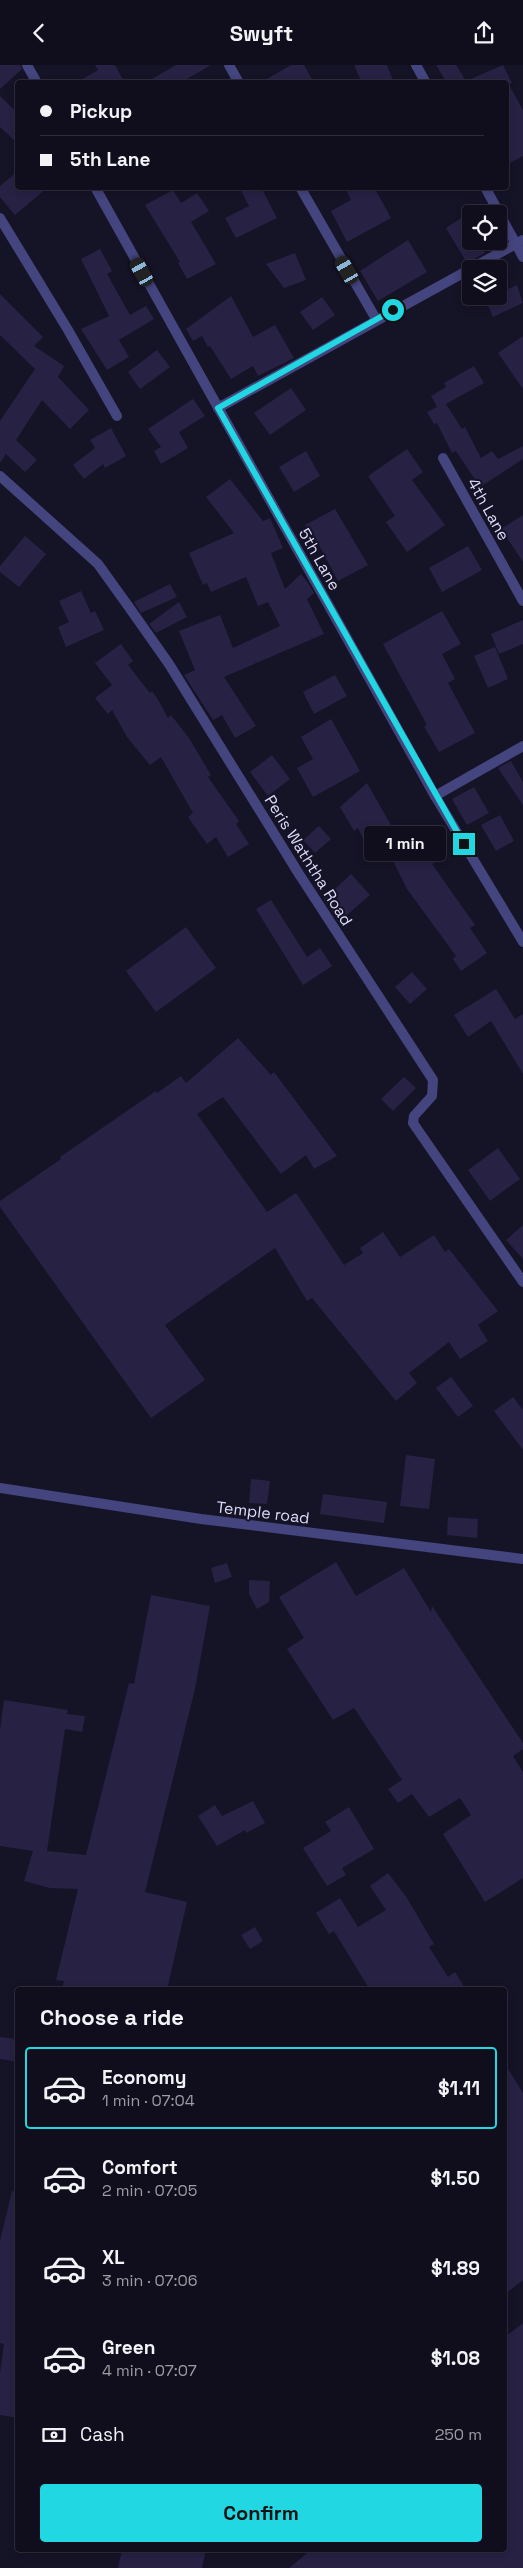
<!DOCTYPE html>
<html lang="en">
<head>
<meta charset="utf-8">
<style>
  :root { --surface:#100e1c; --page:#191725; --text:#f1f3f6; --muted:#9c9ca3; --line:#302e3b; --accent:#21d7e2 }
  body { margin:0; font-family:"Space Grotesk",sans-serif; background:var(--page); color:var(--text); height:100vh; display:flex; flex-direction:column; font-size:19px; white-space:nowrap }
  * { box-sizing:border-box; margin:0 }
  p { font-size:16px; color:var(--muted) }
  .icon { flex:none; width:28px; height:28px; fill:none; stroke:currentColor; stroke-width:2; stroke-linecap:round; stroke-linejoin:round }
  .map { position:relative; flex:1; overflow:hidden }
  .details { position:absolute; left:15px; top:1922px; width:492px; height:565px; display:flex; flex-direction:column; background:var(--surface); border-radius:5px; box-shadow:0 2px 8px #0003,0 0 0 1px var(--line) }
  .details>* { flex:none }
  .guide { position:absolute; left:15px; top:15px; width:494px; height:110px; border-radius:5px; box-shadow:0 2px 8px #0003,0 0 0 1px var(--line); display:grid; align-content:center; height:110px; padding:0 25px; background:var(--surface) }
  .fabs { position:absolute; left:462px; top:140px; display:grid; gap:10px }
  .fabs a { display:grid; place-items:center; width:45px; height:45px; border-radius:5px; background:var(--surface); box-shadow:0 2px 8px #0003,0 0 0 1px var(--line); font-size:25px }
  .end { position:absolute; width:22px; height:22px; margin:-11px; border:6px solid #21d7e2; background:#111; box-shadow:0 0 0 2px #111 }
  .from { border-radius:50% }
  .bubble { position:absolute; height:35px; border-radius:5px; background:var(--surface); box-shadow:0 2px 8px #0003,0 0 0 1px var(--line); font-size:16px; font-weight:700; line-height:35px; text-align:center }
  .car { position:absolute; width:15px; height:30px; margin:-15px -8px; border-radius:6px; box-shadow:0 0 4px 1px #0007; background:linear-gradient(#222 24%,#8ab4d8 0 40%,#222 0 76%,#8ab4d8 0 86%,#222 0) }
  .guide b { display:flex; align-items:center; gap:18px; height:48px; font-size:19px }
  .guide b+b { border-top:1px solid var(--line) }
  .guide i { width:12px; height:12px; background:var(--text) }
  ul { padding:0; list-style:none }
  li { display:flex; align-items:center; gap:15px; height:82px; margin:0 10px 8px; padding:0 15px; border:2px solid transparent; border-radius:5px }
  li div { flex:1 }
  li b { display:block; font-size:19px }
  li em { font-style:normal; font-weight:700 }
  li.current { border-color:var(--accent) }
  li>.icon { width:45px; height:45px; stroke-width:1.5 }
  h2 { padding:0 25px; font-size:22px; line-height:60px }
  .pay { display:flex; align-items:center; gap:12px; height:55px; padding:0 25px; font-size:19px }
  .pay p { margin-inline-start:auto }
  .cta { display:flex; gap:10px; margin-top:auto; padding:10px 25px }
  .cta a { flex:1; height:58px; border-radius:5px; background:var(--accent); color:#111; font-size:20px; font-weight:700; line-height:58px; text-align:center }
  header { display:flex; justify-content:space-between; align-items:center; height:65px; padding:0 25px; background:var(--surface); font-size:22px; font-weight:700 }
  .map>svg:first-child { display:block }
</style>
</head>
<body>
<header><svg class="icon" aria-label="back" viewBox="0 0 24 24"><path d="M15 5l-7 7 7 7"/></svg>Swyft<svg class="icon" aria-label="share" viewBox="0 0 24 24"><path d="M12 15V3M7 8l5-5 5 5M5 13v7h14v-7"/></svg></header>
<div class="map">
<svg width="523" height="2503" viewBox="0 0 523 2503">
  <rect width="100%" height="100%" fill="#151326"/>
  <!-- building -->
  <g fill="#272144">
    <polygon points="0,0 20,0 22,4 0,24"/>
    <polygon points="95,0 115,0 125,18 76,18 98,5"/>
    <polygon points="176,0 211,0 180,18 145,18"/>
    <polygon points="291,0 304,0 314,18 260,18"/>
    <polygon points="354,0 387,0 394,18 362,18"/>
    <polygon points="436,0 456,0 466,16 503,0 512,18 508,18 523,45 523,91 506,100 506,18 447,18"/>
    <polygon points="0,31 18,48 18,79 0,62"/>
    <polygon points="18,106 18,122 48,122 15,150 0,132 0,121"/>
    <polygon points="239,122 261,122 277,153 236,173 225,153 249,141"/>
    <polygon points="345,122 374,122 391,153 347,177 331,146 351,135"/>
    <polygon points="173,125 181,138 197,128 209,146 191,157 216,199 187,214 178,198 180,197 145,140"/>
    <polygon points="466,150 471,158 471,176 478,176 485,188 467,198 446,163"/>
    <polygon points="408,175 427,207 378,236 360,206"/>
    <polygon points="100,184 112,206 107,209 130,250 146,241 154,254 119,275 129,292 107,305 81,264 109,251 81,194"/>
    <polygon points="295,188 306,215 284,223 266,199"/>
    <polygon points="517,220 523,238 493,252 485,234 499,231 499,228"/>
    <polygon points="0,229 43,272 34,281 64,301 58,312 89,345 70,364 42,335 16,375 37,395 25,407 6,389 0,398 0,356 35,304 0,270"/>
    <polygon points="231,231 253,272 275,260 294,293 258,311 253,301 231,314 210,281 208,282 202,271 193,276 186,264"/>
    <polygon points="322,232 335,250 313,265 300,247"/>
    <polygon points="523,271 523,324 498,288"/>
    <polygon points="157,285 170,302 140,324 128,307"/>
    <polygon points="474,301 484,318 446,339 462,364 465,362 481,393 492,386 498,394 523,381 523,394 480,422 456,386 452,388 437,358 434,359 427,347 437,342 431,331 446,322 444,318"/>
    <polygon points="291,323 306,345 270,370 254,348"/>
    <polygon points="193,334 205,351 179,367 188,383 161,399 154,386 161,382 148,364"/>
    <polygon points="111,363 126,391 105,403 103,399 84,414 73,400 95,383 90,375"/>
    <polygon points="407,384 423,407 412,415 445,460 407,487 386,457 395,451 368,411"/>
    <polygon points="306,386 320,411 294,427 279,402"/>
    <polygon points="230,414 263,456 270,453 283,483 271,488 285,524 301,509 308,518 314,528 307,534 324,569 224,612 256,661 235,673 222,650 213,655 184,610 195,605 179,566 220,550 233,583 280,561 268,537 258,541 246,512 211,527 207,518 203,520 189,488 234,468 206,432"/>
    <polygon points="335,444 368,500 338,516 319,480 316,482 305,460"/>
    <polygon points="523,450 523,497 501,464"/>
    <polygon points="25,471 46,489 19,522 0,507 0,501"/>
    <polygon points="468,481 482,505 442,527 429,503"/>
    <polygon points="170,519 177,532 141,548 134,537"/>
    <polygon points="81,526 91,548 95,546 104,565 66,582 58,562 69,557 59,536"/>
    <polygon points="179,537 187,552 156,568 149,559"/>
    <polygon points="442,546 461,579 442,589 455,614 448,618 475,668 439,687 424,661 427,660 383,579"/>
    <polygon points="523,555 523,579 499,589 491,569"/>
    <polygon points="121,579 133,596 128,600 150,628 152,626 157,633 168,653 171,650 189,673 211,710 208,712 239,756 236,759 249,779 228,792 216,772 207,779 188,752 193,748 161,692 150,700 127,672 112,645 108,649 95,633 112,620 95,598"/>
    <polygon points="495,582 508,614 488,623 474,591"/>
    <polygon points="335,610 347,631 314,649 303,627"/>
    <polygon points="331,654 360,706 313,732 297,703 313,694 301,672"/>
    <polygon points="272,690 290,714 268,731 250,707"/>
    <polygon points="511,696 523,717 523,740 498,703"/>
    <polygon points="367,718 396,769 401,767 409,782 429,771 441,794 432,799 475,860 470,863 487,888 461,906 453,894 456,891 407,824 389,788 374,796 358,763 354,766 340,742"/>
    <polygon points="474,722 489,748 467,760 452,734"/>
    <polygon points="500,750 514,776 496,786 481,760"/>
    <polygon points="319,761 331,774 315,788 303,775"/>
    <polygon points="351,809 370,830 339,857 324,834"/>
    <polygon points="271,835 307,892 320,883 332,901 303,920 256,844"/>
    <polygon points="186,862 216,903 156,947 126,906"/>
    <polygon points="412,907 427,924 410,939 395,922"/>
    <polygon points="496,924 515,954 523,949 523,1009 491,956 468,972 454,950"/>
    <polygon points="238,973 271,1010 274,1007 337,1091 314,1104 306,1090 281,1109 223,1032 197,1049 267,1147 296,1128 344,1200 363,1188 360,1183 383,1167 400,1192 434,1170 445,1187 449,1184 498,1246 478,1260 488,1276 460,1294 449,1277 409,1308 417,1318 396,1336 312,1233 307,1236 275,1183 165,1260 205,1315 151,1353 0,1142 0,1136 61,1094 60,1092 156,1026 157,1028 181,1011 186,1018"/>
    <polygon points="404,1012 416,1023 393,1046 381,1034"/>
    <polygon points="498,1083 520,1114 490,1136 468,1105"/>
    <polygon points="523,1160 523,1194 506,1175"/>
    <polygon points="451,1312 473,1341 458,1352 436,1323"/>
    <polygon points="513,1332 523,1345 523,1385 494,1346"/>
    <polygon points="406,1390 435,1394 429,1444 400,1441"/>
    <polygon points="251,1414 270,1416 267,1439 249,1438"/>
    <polygon points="323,1429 387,1437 384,1458 320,1449"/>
    <polygon points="448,1452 478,1454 477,1473 447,1470"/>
    <polygon points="336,1497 356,1531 404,1503 431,1547 432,1541 523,1678 523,1684 513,1691 523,1707 523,1813 485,1837 443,1769 471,1750 460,1733 429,1752 412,1729 398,1738 388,1724 402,1715 354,1643 333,1655 287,1584 304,1573 279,1532"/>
    <polygon points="227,1498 232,1512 215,1518 211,1503"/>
    <polygon points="249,1515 270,1516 269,1537 257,1544 249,1529"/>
    <polygon points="151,1530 210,1541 195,1624 145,1827 187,1837 167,1925 62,1925 64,1916 56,1915 78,1824 50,1823 24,1816 33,1786 0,1781 0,1665 4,1635 68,1645 67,1649 85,1651 82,1667 65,1664 47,1786 86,1790 129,1618 134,1619"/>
    <polygon points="253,1736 265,1758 246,1768 245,1765 217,1781 198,1751 215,1740 222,1751"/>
    <polygon points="349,1742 374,1784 342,1803 346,1810 327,1821 303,1783 331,1766 325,1757"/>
    <polygon points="388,1808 407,1833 434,1879 429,1882 448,1912 455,1907 466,1925 370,1925 334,1866 329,1869 316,1848 340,1833 358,1862 386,1845 370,1821"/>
    <polygon points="255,1862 263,1876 250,1884 241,1870"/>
    <polygon points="0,1972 18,1974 18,1997 0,1994"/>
    <polygon points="505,1999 523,2028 523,2215 505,2229"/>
    <polygon points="12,2126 18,2127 18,2353 0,2350 0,2308 4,2279 0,2278 0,2176"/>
    <polygon points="523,2258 523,2503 289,2503 311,2485 505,2485 505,2272"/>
    <polygon points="122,2485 206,2485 202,2503 118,2503"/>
  </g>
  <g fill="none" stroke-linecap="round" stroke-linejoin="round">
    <!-- minor -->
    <g stroke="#44447e" stroke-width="10">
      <polyline points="27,0 37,18"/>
      <polyline points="229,0 239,18"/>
      <polyline points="416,0 426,18"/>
      <polyline points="95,122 435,731 523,877"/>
      <polyline points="300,122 376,254"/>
      <polyline points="485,122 523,192"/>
      <polyline points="0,153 68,265 117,351"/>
      <polyline points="218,343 523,175"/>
      <polyline points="443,393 523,536"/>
      <polyline points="0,411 98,499 131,545 169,599 299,809 433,1015 432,1031 414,1051 413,1058 523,1217"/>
      <polyline points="435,731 523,681"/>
    </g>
    <!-- tertiary -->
    <polyline stroke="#44447e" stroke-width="10" points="0,1423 201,1454 523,1494"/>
  </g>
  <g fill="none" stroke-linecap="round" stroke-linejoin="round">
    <!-- route -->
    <polyline stroke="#21d7e2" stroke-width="6" points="393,245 218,343 464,779"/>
  </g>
  <g text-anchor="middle" stroke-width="4" stroke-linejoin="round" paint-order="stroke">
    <!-- street labels -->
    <g font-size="16" fill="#dedcfa" stroke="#151326">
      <text transform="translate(489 444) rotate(61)" y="6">4th Lane</text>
      <text transform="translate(320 494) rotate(61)" y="6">5th Lane</text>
      <text transform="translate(309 795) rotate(58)" y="6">Peris Waththa Road</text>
      <text transform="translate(263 1447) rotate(7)" y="6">Temple road</text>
    </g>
  </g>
</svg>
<div class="fabs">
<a><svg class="icon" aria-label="locate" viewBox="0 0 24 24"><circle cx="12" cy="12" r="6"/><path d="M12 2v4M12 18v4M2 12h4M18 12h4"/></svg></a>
<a><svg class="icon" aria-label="layers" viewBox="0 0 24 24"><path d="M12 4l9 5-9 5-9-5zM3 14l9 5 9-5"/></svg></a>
</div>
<i class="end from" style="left:393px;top:245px"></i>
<i class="end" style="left:464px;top:779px"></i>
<div class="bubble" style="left:364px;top:761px;width:82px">1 min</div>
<i class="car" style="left:347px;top:205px;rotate:330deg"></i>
<i class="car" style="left:142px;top:207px;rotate:331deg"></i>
<div class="guide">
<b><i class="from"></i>Pickup</b>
<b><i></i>5th Lane</b>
</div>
<section class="details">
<h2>Choose a ride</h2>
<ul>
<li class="current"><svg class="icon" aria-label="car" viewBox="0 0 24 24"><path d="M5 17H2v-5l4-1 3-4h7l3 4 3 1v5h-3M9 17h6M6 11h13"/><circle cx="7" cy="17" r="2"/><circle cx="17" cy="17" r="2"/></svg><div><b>Economy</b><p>1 min · 07:04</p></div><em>$1.11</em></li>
<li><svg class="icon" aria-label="car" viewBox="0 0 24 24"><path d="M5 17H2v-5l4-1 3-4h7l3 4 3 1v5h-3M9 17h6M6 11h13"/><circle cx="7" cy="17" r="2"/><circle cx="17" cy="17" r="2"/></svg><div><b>Comfort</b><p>2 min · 07:05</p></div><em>$1.50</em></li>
<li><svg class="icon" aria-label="car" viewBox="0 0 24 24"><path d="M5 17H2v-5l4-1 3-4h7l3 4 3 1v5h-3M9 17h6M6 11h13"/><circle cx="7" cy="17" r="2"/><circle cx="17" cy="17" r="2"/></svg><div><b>XL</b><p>3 min · 07:06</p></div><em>$1.89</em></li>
<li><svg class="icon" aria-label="car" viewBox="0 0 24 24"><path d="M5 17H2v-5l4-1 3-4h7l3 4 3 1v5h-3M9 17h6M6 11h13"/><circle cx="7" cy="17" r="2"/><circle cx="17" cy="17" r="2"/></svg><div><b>Green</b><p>4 min · 07:07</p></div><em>$1.08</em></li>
</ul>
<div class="pay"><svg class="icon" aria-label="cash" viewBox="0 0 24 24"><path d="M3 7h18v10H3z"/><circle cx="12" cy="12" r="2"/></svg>Cash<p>250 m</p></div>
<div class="cta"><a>Confirm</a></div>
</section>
</div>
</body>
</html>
